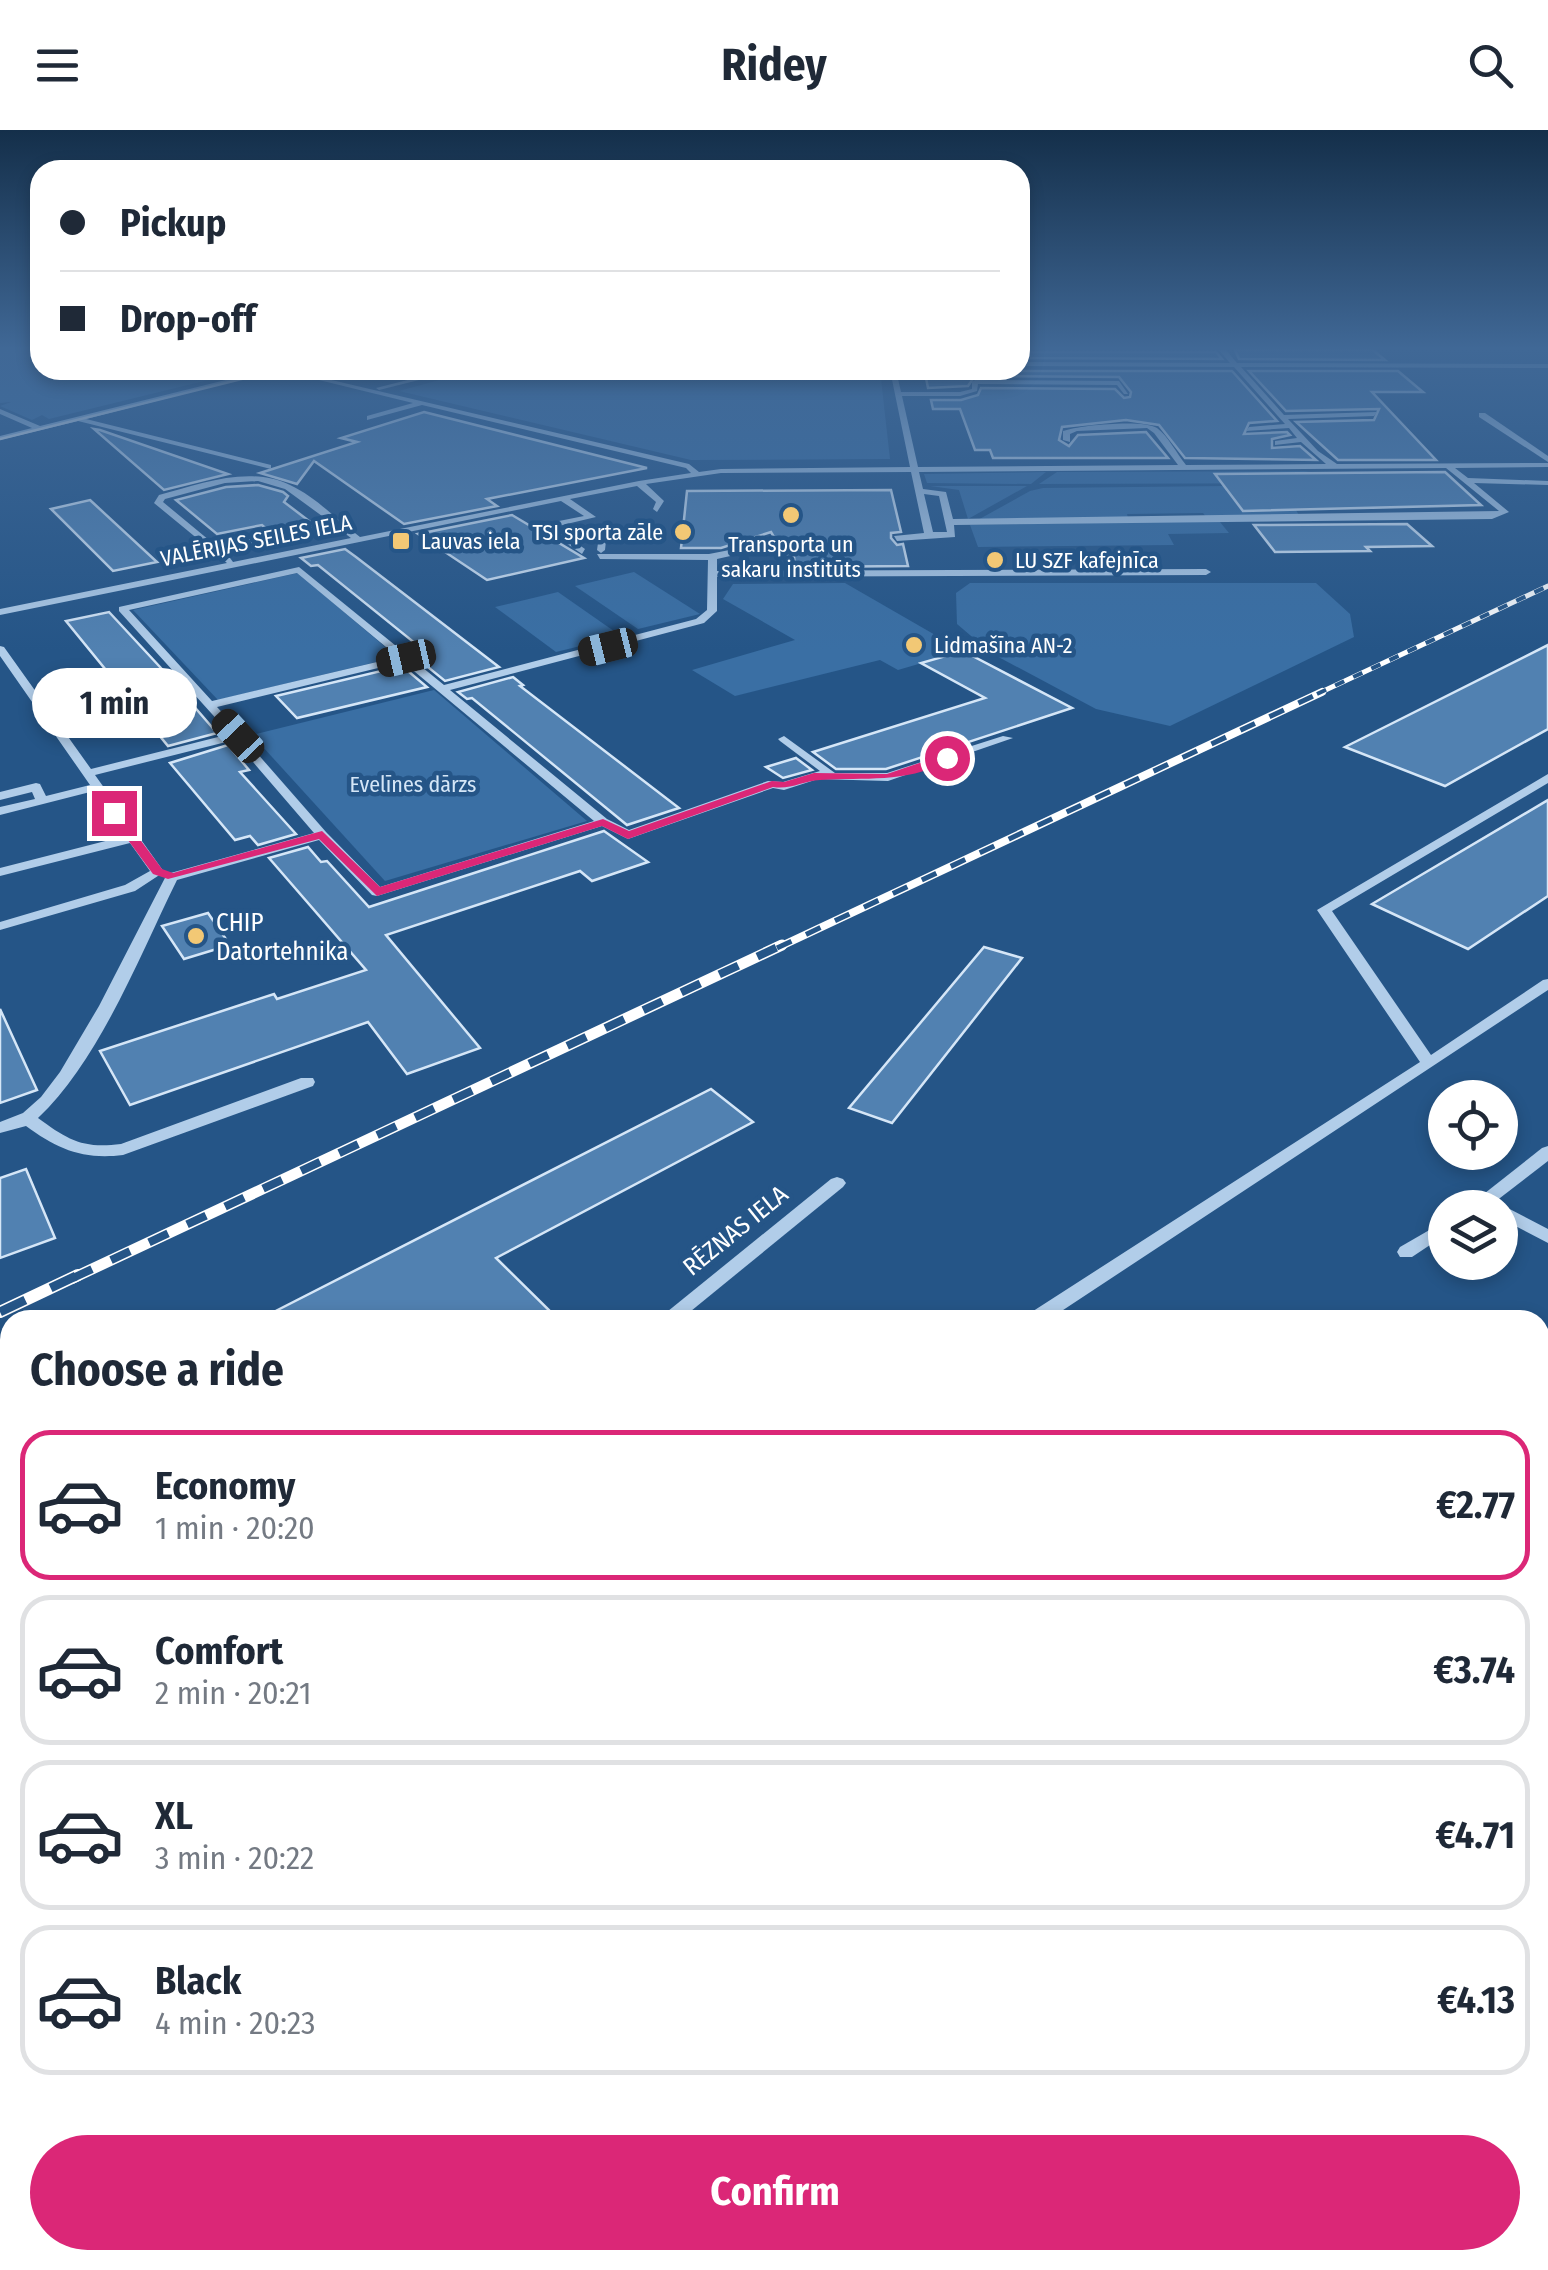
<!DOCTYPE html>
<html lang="en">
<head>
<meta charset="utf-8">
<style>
  :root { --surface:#fff; --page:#f6f6f7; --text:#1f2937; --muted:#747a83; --line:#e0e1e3; --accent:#db2777 }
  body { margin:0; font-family:"Fira Sans Condensed",sans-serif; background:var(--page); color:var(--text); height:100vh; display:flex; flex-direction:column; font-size:38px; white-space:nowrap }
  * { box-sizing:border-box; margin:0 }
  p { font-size:32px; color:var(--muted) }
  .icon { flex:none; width:55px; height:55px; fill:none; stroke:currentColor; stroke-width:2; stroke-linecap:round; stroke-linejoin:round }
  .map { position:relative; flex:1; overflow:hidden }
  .details { position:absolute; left:0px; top:1180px; width:1550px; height:960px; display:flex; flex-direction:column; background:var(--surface); border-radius:30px 30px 0 0; box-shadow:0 5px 15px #0003 }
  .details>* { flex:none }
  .banner { position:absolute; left:30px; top:30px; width:1000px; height:220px; border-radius:30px; box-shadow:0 5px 15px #0003; display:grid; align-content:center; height:220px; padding:0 30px; background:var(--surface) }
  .tools { position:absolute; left:1428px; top:950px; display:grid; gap:20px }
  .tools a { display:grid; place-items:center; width:90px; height:90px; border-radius:50%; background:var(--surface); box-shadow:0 5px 15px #0003; font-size:50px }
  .end { position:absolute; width:45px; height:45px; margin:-22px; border:12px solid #db2777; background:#fff; box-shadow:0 0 0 5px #fff }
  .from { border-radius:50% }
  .bubble { position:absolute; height:70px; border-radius:35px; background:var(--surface); box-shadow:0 5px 15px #0003; font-size:32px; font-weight:700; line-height:70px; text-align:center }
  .car { position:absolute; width:30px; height:60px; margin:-30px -15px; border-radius:12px; box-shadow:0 0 8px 2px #0007; background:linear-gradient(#222 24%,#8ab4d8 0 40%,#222 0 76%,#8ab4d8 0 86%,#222 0) }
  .banner b { display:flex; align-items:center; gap:35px; height:95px; font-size:38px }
  .banner b+b { border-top:2px solid var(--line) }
  .banner i { width:25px; height:25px; background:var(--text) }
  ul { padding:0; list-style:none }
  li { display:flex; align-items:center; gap:30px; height:150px; margin:0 20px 15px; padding:0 10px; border:5px solid var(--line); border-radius:30px }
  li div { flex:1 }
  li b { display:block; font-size:38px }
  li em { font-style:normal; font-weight:700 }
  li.selected { border-color:var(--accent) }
  li>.icon { width:90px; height:90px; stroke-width:1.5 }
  h2 { padding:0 30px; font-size:45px; line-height:120px }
  .primary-button { display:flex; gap:20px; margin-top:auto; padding:20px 30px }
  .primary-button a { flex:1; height:115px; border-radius:60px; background:var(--accent); color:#fff; font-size:40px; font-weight:700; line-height:115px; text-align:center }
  header { display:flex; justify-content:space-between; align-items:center; height:130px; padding:0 30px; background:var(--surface); font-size:45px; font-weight:700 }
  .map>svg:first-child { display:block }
</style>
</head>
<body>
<header><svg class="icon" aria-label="menu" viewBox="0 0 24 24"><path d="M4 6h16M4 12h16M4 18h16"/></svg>Ridey<svg class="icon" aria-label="search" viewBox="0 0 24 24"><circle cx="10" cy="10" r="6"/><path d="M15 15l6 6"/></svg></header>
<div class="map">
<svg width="1548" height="2140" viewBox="0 0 1548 2140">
  <rect width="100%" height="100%" fill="#255587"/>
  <!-- green -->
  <g fill="#3a6fa4">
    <polygon points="0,220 40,220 40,240 249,240 49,289 42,285 32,290 0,276 11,272 0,273"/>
    <polygon points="476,240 880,240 890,329 691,330 399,261"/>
    <polygon points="1304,341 1326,344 1316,353 1039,354 1057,342"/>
    <polygon points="1046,342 1031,354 927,353 924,344"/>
    <polygon points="1318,355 1327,360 1226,361 1239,377 1294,377 1299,385 1207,388 1203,383 1127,384 1128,388 976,391 1030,361 1043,358"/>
    <polygon points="930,356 1027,356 968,389 959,360"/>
    <polygon points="1202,391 1220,392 1229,403 1168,404 1174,415 978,417 970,395"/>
    <polygon points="634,442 700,484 638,499 575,456"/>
    <polygon points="298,443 397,527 218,570 133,480"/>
    <polygon points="845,453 963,521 898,540 880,530 735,566 692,540 795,510 723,469 733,454"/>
    <polygon points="970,453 1316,453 1350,484 1354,507 1170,596 1096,579 991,523 957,494 956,463"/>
    <polygon points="558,462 621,506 556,522 495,477"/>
    <polygon points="434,560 587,691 385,751 252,605"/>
  </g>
  <!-- building -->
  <g fill="#5181b1" stroke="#d5e6f7" stroke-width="2.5">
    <polygon points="1235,220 1373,220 1385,230 1239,229"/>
    <polygon points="1020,222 1216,222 1222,229 1020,228"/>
    <polygon points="932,241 1232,241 1277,291 1249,293 1244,304 1287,302 1290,305 1272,309 1272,318 1300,316 1316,330 1185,328 1159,295 1126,290 1062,297 1059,310 1069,316 1078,305 1146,302 1168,328 993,328 990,320 975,320 960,279 933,279 931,270 961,270 978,265 981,258 1115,259 1124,268 1130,267 1131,262 1119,247 975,246 968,256 928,258 926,248 934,248"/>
    <polygon points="1249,241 1398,241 1423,262 1372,262 1436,330 1338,330 1296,292 1374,290 1379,279 1286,281"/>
    <polygon points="424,282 647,338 487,369 497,376 404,394 314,331 297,354 260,343 357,312 341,308"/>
    <polygon points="94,299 100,300 228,344 164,360"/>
    <polygon points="1445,342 1481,375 1243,381 1215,344"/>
    <polygon points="258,355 283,362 288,366 284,372 313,394 270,402 262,395 217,404 176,370 226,357"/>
    <polygon points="891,360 901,402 891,403 891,408 897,415 903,414 908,436 795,437 794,427 769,417 777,412 771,402 721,418 681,418 687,361"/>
    <polygon points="90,370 157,432 113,441 51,379"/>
    <polygon points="512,385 584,428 487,450 418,404"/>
    <polygon points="1407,394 1432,416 1366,417 1370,421 1275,422 1254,395"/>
    <polygon points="345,419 356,427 499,537 445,551 418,529 431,526 318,435 311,436 301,428"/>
    <polygon points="109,482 160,537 217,603 168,616 66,491"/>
    <polygon points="1548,515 1548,599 1445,656 1345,617"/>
    <polygon points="963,521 1072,578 886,639 836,639 813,622 985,568 921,533"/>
    <polygon points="402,536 427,557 297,588 276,566"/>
    <polygon points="513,547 523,555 520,556 679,678 627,695 472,568 467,569 458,562"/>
    <polygon points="228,615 249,640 240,642 296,704 258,715 250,706 235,710 170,633"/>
    <polygon points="796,628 812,640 783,648 766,637"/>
    <polygon points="1548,670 1548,766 1468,819 1372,774"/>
    <polygon points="604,701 648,732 592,751 580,741 386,805 480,918 407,944 368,892 130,975 100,921 274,864 277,869 366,840 269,728 308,717 321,732 327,731 369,777"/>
    <polygon points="208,783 230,815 184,829 162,796"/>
    <polygon points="984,817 1022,828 892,993 849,978"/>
    <polygon points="0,879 37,960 0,973"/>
    <polygon points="711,959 753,992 496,1128 559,1190 258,1190"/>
    <polygon points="26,1039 55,1108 0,1128 0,1048"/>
  </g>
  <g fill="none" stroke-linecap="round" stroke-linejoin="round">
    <!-- minor -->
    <g fill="#b1cde9" fill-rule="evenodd">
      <path d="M1219,220h7l11,13 311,1v4l-307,-1 43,48 93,-3 -3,4 -86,3 30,32 19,13 211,-1v4l-93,1 13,10 80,3v4l-74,-2 35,29 -17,7 -538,6 1,12 -58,4 -3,-5 30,-3 -13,-61 -190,1 -75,11 18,17 -7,11 -4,-3 3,-7 -19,-16 -67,13 26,18 -42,10 12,8 41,-4 -2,19 -4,3 -4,-3 2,-14 -27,4 13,9 -3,5 -38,-26v-4l40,-8 -23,-15 -561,114v-6l227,-46 -73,-60 5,-8c41,-11 90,-30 131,-10 26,12 47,35 70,52l279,-56 52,-8 -5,-5 -264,-63 -55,15v-4l46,-13 -135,-33h11l400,94 10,8 22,-3 189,-2 -20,-97h6l5,22h59l12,-3v-7l3,-2 144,1 9,13h-4l-7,-9 -139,-1 -1,7 -17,5h-58l16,71 260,-2 -24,-32 -7,-5 -70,3 -7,3v8l-7,-2v-9c16,-6 81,-12 94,-3 11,8 20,26 29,37l140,-1 -25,-22 -26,3v-4l22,-3 -8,-10 -43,3 3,-4 36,-3 -51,-57 -214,-1v-4l210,1zM1446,338l53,43 -546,8 -7,-27 -23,-3 -4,-17zM258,351l27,8 48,35 -100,18 -12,8 -58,-48 2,-3 60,-16zM924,364l15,2 8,36h-14zM339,399l12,9 -118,24 -6,-8 9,-7z"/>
      <polygon points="266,240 277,240 86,289 271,335 271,339 78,291 0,310 0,306 32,298 0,284 0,279 40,296"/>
      <polygon points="447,240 459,240 379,260 376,258"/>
      <polygon points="1479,283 1485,283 1548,326 1548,332 1479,287"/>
      <path d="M770,406l3,5 -16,9 -40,9v12l489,-2 5,3 -5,3 -489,2v34l-13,12 -254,67 157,129 22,11 139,-49 15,1 37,-11 -40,-30 -2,-2 6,-3 51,37h52l116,-37 10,2 -125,43 -70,-2 -34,11 -11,-2 -145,51 -26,-13 -225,70 -5,-1 -53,-55 -142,40c-37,75 -78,181 -139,238 30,22 45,31 83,26l180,-66h12l2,4 -2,4 -190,69c-40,5 -66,-6 -97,-29l-26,7v-11l23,-9 18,-16 19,-25 39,-66 68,-132 147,-41 -73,-85v-4h8l77,88 54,55 214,-66 -191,-159 -186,45 25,27v4l-147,37 69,97 -29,19 -135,39v-8l125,-37 25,-14 -20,-28 -130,33v-8l125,-32 -31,-45 -94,24v-8l35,-8 -3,-7 -32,8v-8l36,-9 4,1 6,12 44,-11 -90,-129v-10l4,1 87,122 139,-35 -111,-123v-4l180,-40 145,118 252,-66 11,-9 1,-50 -108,-1 -3,-5h112l41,-8zM297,443l101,84 -186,44 -83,-91z"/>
      <polygon points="1548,644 1548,653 1332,781 1431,925 1543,850 1548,849 1548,860 1048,1190 1024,1190 1027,1185 1420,932 1317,780"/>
      <polygon points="1548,1016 1548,1031 1487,1078 1466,1078 1542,1018"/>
      <polygon points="837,1047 843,1049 846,1053 843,1057 680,1190 657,1190 831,1049"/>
      <polygon points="1500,1074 1548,1099 1548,1113 1500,1088 1500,1078 1493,1078"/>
      <polygon points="1445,1091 1445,1105 1412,1127 1400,1127 1397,1122 1400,1117"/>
      <polygon points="10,1528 10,1550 0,1553 0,1531"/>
    </g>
    <!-- tram -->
    <polyline stroke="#fff" stroke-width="2.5" points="0,309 278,240"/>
    <defs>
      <polyline id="rail-far4" points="1317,564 1548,456"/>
      <polyline id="rail-far3" points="777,818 1322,562"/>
      <polyline id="rail-far2" points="73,1148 782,815"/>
      <g id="rail-far1">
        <polyline points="0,1182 78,1145"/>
        <polyline points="1540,1546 1548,1543"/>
        <polyline points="1540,1575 1548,1571"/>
      </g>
      <g id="rail">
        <polyline points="0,1910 10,1908"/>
        <polyline points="1540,1926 1548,1925"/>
        <polyline points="0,1958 10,1956"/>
        <polyline points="1540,1982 1548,1981"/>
        <polyline points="0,2126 10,2125"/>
        <polyline points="332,2140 410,2130"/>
      </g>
    </defs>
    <!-- rail-far4 casing -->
    <use href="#rail-far4" stroke="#fff" stroke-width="5"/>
    <!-- rail-far3 casing -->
    <use href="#rail-far3" stroke="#fff" stroke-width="8"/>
    <!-- rail-far2 casing -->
    <use href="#rail-far2" stroke="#fff" stroke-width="11"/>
    <!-- rail-far1 casing -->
    <use href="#rail-far1" stroke="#fff" stroke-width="12"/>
    <!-- rail casing -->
    <use href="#rail" stroke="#fff" stroke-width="15"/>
    <!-- rail-far4 -->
    <use href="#rail-far4" stroke="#255587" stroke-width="4" stroke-dasharray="10" stroke-linecap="butt"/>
    <!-- rail-far3 -->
    <use href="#rail-far3" stroke="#255587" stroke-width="5" stroke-dasharray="16" stroke-linecap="butt"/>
    <!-- rail-far2 -->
    <use href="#rail-far2" stroke="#255587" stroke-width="8" stroke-dasharray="21" stroke-linecap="butt"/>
    <!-- rail-far1 -->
    <use href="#rail-far1" stroke="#255587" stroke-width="9" stroke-dasharray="28" stroke-linecap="butt"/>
    <!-- rail -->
    <use href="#rail" stroke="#255587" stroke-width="11" stroke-dasharray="35" stroke-linecap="butt"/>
  </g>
  <!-- sky -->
  <linearGradient id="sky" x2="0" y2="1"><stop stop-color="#142f4a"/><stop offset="0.42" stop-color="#406896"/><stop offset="1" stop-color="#406896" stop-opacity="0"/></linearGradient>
  <rect width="1548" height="520" fill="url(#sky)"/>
  <!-- route -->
  <path fill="#db2777" d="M943,625l10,3c-44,26 -85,19 -133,22 -17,1 -30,10 -47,7l-145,52 -26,-13 -225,70 -58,-57 -151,40 -15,-5 -45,-61 10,-3 44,59 11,4 149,-42 58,56 223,-68 26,12 143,-50 12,1 30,-9 73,1z"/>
  <!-- markers -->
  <g fill="#f2c875" stroke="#255587" stroke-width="4">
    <circle cx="791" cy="385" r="10"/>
    <circle cx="683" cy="402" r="10"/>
    <rect x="391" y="401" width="20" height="20" rx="5"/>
    <circle cx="995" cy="430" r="10"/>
    <circle cx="914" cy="515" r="10"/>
    <circle cx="196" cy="806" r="10"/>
  </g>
  <g text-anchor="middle" stroke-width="9" stroke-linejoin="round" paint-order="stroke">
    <!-- far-poi labels -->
    <g font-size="22" fill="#fff" stroke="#255587" text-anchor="start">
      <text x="663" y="410" text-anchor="end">TSI sporta zāle</text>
      <text x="421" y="419">Lauvas iela</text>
      <text x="791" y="422" text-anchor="middle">Transporta un<tspan x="791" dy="25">sakaru institūts</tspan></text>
      <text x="1015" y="438">LU SZF kafejnīca</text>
      <text x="934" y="523">Lidmašīna AN-2</text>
    </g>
    <!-- far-street labels -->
    <g font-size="22" fill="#fff" stroke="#255587">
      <text transform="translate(256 410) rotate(-11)" y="8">VALĒRIJAS SEILES IELA</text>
    </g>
    <!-- far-park labels -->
    <g font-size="22" fill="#d5e6f7" stroke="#255587">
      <text x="413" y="662">Evelīnes dārzs</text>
    </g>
    <!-- poi labels -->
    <g font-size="25" fill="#fff" stroke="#255587" text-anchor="start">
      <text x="216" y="801">CHIP<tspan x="216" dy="29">Datortehnika</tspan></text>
    </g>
    <!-- street labels -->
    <g font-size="25" fill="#fff" stroke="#255587">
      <text transform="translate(735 1100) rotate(-39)" y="9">RĒZNAS IELA</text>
    </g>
  </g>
</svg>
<div class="tools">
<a><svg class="icon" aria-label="locate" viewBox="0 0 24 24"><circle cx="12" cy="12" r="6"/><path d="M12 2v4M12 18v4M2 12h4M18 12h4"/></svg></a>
<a><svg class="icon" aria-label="layers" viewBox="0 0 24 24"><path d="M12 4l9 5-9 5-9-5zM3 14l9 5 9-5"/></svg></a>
</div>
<i class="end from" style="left:947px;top:628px"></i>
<i class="end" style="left:114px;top:683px"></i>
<div class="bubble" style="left:32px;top:538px;width:165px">1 min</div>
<i class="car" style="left:608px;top:517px;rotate:256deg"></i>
<i class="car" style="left:406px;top:528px;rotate:257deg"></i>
<i class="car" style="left:238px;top:606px;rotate:317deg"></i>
<div class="banner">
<b><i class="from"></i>Pickup</b>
<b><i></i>Drop-off</b>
</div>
<section class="details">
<h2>Choose a ride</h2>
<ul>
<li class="selected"><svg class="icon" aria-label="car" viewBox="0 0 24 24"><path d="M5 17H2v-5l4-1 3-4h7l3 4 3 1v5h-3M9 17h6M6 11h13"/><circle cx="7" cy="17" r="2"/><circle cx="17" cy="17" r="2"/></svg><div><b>Economy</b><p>1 min · 20:20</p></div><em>€2.77</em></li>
<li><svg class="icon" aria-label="car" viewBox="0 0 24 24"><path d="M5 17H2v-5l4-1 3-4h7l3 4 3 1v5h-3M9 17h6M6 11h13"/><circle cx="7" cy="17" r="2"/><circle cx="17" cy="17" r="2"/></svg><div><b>Comfort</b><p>2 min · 20:21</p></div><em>€3.74</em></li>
<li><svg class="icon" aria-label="car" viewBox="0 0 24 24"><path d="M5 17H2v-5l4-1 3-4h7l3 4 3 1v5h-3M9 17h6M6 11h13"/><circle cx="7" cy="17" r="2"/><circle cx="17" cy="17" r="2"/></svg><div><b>XL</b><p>3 min · 20:22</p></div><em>€4.71</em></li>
<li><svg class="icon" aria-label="car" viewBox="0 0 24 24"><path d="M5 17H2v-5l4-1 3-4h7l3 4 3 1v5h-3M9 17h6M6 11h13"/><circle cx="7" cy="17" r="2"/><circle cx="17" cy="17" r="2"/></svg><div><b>Black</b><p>4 min · 20:23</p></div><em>€4.13</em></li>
</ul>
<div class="primary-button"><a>Confirm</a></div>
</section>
</div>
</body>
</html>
